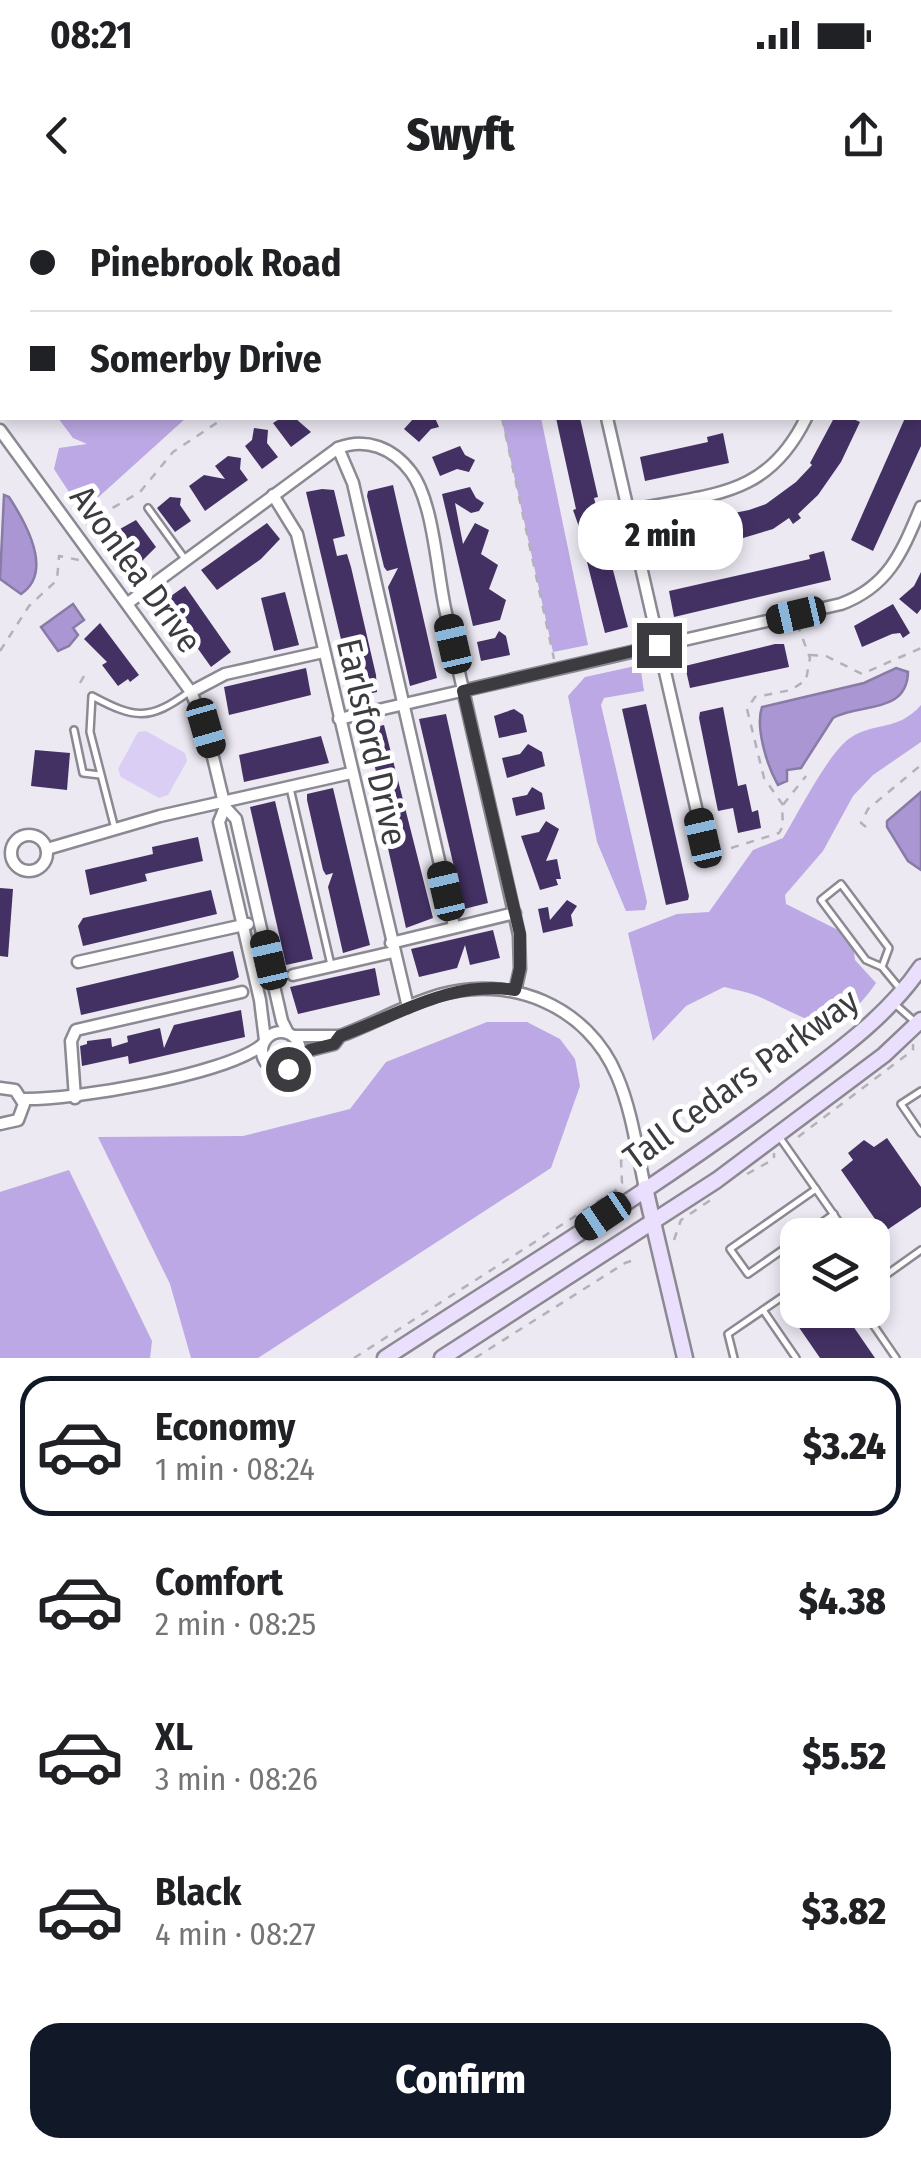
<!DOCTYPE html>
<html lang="en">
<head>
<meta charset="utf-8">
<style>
  :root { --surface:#fff; --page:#f2f2f2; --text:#202124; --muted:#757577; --line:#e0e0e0; --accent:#111827 }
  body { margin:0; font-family:"Fira Sans Condensed",sans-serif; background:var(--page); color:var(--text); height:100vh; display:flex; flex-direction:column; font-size:38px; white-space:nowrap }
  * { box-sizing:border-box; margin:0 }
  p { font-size:32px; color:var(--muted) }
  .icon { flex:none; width:55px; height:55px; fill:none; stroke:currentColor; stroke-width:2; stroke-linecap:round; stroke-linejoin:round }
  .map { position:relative; height:1158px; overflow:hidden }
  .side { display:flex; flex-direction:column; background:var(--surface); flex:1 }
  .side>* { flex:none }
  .banner { position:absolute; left:0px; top:0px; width:922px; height:220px; box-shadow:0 5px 15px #0003; display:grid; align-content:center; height:220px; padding:0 30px; background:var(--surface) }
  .tools { position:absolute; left:780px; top:1018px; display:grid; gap:20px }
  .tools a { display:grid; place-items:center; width:110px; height:110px; border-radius:20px; background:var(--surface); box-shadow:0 5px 15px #0003; font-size:50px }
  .end { position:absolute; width:45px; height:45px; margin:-22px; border:12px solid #3c3b3f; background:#fff; box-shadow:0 0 0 5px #fff }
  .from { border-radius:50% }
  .bubble { position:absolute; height:70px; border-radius:30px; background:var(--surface); box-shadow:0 5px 15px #0003; font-size:32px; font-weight:800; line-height:70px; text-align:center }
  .car { position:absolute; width:30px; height:60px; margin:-30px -15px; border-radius:12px; box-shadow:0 0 8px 2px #0007; background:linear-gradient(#222 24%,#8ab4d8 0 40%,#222 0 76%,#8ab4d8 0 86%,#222 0) }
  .banner b { display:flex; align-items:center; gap:35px; height:95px; font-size:38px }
  .banner b+b { border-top:2px solid var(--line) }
  .banner i { width:25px; height:25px; background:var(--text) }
  ul { padding:18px 0 0; list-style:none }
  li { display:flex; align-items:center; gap:30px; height:140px; margin:0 20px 15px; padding:0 10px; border:5px solid transparent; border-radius:30px }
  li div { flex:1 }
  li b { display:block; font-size:38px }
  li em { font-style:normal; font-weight:800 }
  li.selected { border-color:var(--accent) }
  li>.icon { width:90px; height:90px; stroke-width:1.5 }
  .primary-button { display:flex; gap:20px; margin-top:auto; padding:20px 30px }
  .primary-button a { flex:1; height:115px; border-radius:30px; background:var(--accent); color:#fff; font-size:40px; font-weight:800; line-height:115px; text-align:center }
  .status { display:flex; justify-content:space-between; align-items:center; height:70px; padding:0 50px; background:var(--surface); direction:ltr }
  .status svg { height:28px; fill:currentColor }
  header { display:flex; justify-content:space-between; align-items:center; height:130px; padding:0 30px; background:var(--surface); font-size:45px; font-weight:800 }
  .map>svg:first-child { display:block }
</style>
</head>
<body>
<div class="status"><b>08:21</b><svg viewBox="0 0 49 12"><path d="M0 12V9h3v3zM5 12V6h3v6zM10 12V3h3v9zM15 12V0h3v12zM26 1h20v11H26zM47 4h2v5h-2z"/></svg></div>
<header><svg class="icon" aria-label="back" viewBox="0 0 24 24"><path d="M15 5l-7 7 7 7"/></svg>Swyft<svg class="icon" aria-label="share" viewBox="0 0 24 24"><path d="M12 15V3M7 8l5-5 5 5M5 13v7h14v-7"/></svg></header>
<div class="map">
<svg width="921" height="1158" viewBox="0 0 921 1158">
  <rect width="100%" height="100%" fill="#ece9f3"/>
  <!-- green -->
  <polygon fill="#dacef5" points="146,531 185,553 187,561 168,595 159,598 121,577 118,569 138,532"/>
  <!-- forest -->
  <g fill="#bba8e4">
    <polygon points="58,218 186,218 82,312 54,269 59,248 87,244 73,238"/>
    <polygon points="498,218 541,218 588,445 553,452 502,221"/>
    <polygon points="640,465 644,491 604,498 601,505 647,702 645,710 626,711 597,642 568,496 585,477"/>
    <path d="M921,505v37l-48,33 -20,21 -30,55 -38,44 1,9 66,33 3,23 21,23c-42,60 -60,40 -114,15 -12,-6 -26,-8 -38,-11l-38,19 -33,35 -25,-108 49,-19 32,-2 44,-62 30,-12c15,-24 45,-85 67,-100 26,-17 47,-6 71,-33z"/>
    <polygon points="487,822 527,822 560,839 575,859 580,886 551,968 258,1158 191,1158 170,1084 98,937 243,936 350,909 386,862"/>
    <polygon points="69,970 152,1141 150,1158 0,1158 0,992"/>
  </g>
  <!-- water -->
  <g fill="#a996d2" stroke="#887ba6" stroke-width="2.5">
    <path d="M4,295l5,2c17,26 45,75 12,97l-21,-15z"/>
    <polygon points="73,404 84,420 73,428 78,435 69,446 58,451 41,427"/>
    <path d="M896,468l12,4c-1,43 -50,31 -75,46l-32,50 -14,2v11l-9,4c-11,-19 -23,-58 -16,-78l102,-24z"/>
    <polygon points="921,592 921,670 908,661 887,627 887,621"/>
  </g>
  <!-- building -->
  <g fill="#443164">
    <polygon points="281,218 295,218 311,232 291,247 273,223"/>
    <polygon points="414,218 435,218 439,227 431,229 419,242 404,229"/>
    <polygon points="556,218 580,218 598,297 594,298 628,427 605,433 587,362 591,361 573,310 576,309"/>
    <polygon points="834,218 851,218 860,222 841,262 818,295 798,314 801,318 793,324 789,318 773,329 723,344 724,347 686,357 685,350 660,356 655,332 660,328 749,310 766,304 796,282 812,265 810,263"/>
    <polygon points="905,218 921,218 921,246 873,351 851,340"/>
    <polygon points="254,228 268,230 267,243 278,257 262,269 245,246 252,240"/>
    <polygon points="723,233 729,263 645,281 640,257 708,242 707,237"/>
    <polygon points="460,246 465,255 475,260 469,272 457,269 440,276 432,257"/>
    <polygon points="228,256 241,258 240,269 248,280 205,311 189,286 204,275 225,279 215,266"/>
    <polygon points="393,285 437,478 410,486 388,387 398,368 387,371 384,367 367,296 368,291"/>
    <polygon points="470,287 476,298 484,303 479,311 471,313 455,303 463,344 475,323 489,330 481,354 498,365 489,389 506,400 500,420 473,426 442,294"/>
    <polygon points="322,289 334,290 345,336 333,339 337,356 347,354 351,367 376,475 377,492 359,496 357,470 350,451 344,452 306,292"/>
    <polygon points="170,297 181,298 180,305 191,321 175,332 157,308"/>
    <polygon points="136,320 156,347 136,367 111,334"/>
    <polygon points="267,323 280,339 261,359 217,390 201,370"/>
    <polygon points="824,351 831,380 674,417 669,391 810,359 809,355"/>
    <polygon points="921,372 921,409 917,414 899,399 914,386"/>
    <polygon points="185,386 231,452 211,467 164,401"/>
    <polygon points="285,392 299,445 274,451 261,398"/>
    <polygon points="893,404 910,433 903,438 900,433 892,434 862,447 854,426"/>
    <polygon points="100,423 139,475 130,482 128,479 118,486 102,465 107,462 84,439"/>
    <polygon points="499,431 506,436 510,455 481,461 477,442 495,438"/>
    <polygon points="775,444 784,444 789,467 690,488 685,466"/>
    <polygon points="306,468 311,495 229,515 224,487"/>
    <polygon points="646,504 689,696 688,700 666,705 622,509"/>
    <polygon points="723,507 738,586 746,584 752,612 758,610 761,628 738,633 733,608 718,611 699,518 700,512"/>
    <polygon points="514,509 523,515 527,532 499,538 494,516"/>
    <polygon points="446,514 488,703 464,709 419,519"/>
    <polygon points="384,525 433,718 406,728 371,573 376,572 367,529"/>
    <polygon points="321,536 329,563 244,582 239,555"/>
    <polygon points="528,544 542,552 545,566 507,578 502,558 520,554"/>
    <polygon points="35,550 70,553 67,590 31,586"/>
    <polygon points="532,587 542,593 545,609 516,616 512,598 527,595"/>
    <polygon points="333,588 370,745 343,753 328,687 333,673 326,675 323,670 307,600 307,594"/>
    <polygon points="275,601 313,759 286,765 250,607"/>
    <polygon points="546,621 559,629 546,661 557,659 561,679 556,679 558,685 540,690 521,636 539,632"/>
    <polygon points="198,637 203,661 145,674 147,681 90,695 85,670 153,654 152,647"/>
    <polygon points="0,688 13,689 8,757 0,756"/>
    <polygon points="211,690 217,714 83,746 78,726 83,718"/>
    <polygon points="567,700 577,706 571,715 573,726 543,733 538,709 548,707 550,720"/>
    <polygon points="493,730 500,758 470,765 465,745 457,768 419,777 411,749"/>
    <polygon points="233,751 239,777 234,780 81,815 76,788"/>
    <polygon points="375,768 380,795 298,814 290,787"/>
    <polygon points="241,810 245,837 129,864 128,856 82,866 80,846 87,844 87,841 111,838 112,847 128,842 127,836 160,828 164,848 174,825"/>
    <polygon points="887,938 921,987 921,1007 884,1032 841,970 853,960 848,953 864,940 874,947"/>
    <polygon points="798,1105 798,1110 842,1110 875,1158 820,1158 787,1110"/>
  </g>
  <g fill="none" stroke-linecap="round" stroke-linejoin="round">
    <defs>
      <g id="lane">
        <polyline points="148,308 185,359"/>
        <polyline points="74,530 83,573 100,575"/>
        <polyline points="290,588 331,765"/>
        <path d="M115,629l-25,-97 2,-36c43,23 57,25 97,-4"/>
        <polyline points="882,767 866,760 821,700 841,684 889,748 882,767 901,790"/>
        <polyline points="896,805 914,821"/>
        <polyline points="921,891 901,904 921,933"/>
        <polyline points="778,935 848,1035"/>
        <polyline points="804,1035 834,1014"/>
        <polyline points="798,1039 748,1074 730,1049 816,989"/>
        <polyline points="872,1070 879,1080 921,1050"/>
        <polyline points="763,1110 798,1086"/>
        <polyline points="863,1110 896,1158"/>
        <polyline points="734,1158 728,1134 763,1110 796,1158"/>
      </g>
      <g id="street">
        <polyline points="728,0 729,2"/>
        <polyline points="182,2 182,0"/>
        <polyline points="593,2 594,0"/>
        <polyline points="920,15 921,15"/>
        <polyline points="0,85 2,83"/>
        <polyline points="0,116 2,120"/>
        <polyline points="607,218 703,638 713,650"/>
        <polyline points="0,230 191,492 206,528 225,607 236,619 282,821 288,833"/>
        <polyline points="338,248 353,283 454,726"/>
        <polyline points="273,295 297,334 408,807"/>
        <path d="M628,311c81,-18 138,-11 178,-93"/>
        <path d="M128,403l210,-155c28,-11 55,0 73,24 23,30 26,103 35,141 23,107 49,214 73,322l1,34 -5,22"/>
        <polyline points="191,492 225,474 323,452"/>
        <path d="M339,519l502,-115c48,-18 61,-52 80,-97"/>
        <polyline points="225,607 219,622 260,800 265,840"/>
        <circle cx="29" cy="653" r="18"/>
        <polyline points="47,649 160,616 351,573"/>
        <polyline points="391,743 515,713"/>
        <polyline points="78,762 248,724"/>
        <polyline points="293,775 393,752"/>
        <circle cx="281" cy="851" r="19"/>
        <polyline points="293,836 340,836"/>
        <path d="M296,862l14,-12 24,-6 6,-8c33,-12 65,-31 99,-41 71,-21 149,11 178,81 15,35 20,75 28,112"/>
        <polyline points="0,888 15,890 24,904 18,920 0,924"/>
        <polyline points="75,898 71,841 76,830 242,792"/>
        <path d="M23,899c51,1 201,-24 239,-54"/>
      </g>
      <g id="secondary">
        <polyline points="645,988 685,1158"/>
        <path d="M385,1158c132,-86 268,-168 395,-263 51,-39 105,-75 141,-128"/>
        <polyline points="442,1158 717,980 884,855 921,820"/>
      </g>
    </defs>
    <!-- lane casing -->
    <use href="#lane" stroke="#8c8992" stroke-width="10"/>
    <!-- street casing -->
    <use href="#street" stroke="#8c8992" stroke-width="15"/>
    <!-- secondary casing -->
    <use href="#secondary" stroke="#8c8992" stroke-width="19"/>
    <!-- path -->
    <g stroke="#b4b1ba" stroke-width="2.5" stroke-dasharray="8 8" stroke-linecap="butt">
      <polyline points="404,0 406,2"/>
      <polyline points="794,2 797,0"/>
      <polyline points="0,200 2,198"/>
      <polyline points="502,218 554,459"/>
      <polyline points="85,324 140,292 173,252 224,218"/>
      <polyline points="0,451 29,406 57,380 59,356 79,360"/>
      <polyline points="810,455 826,456 862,474 921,448"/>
      <polyline points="80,483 84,476"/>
      <polyline points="783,605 764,578 747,509 755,497 791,490 806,480 810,458 798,426"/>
      <polyline points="866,627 861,623 868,609 921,565"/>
      <polyline points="731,648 779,633 783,626 782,606 806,576"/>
      <polyline points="798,937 913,850 913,844"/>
      <polyline points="747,974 774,959 774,953"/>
      <polyline points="674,1040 681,1020 712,999"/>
      <polyline points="354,1158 616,990 622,983 621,961 625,956"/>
      <polyline points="475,1158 625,1063 637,1059"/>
    </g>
    <!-- lane -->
    <use href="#lane" stroke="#fff" stroke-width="5"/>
    <!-- street -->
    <use href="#street" stroke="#fff" stroke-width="10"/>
    <!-- secondary -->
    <use href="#secondary" stroke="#eae0fe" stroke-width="14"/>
  </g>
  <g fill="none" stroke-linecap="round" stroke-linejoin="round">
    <!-- route -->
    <path stroke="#3c3b3f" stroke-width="12" d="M288,869l22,-19 24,-6 6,-8c59,-21 110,-56 175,-46l5,-22v-34l-57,-243 196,-46"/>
  </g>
  <g text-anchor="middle" stroke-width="10" stroke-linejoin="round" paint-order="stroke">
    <!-- street labels -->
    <g font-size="35" fill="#3c3b3f" stroke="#fff">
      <text transform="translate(136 369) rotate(54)" y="12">Avonlea Drive</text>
      <text transform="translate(372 542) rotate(77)" y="12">Earlsford Drive</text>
      <text transform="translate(741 879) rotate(-36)" y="12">Tall Cedars Parkway</text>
    </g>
  </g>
</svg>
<div class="tools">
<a><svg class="icon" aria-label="layers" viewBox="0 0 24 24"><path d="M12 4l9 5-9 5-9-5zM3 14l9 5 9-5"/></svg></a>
</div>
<i class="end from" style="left:288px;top:869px"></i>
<i class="end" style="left:659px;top:445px"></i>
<div class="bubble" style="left:578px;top:300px;width:165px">2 min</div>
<i class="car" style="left:796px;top:415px;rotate:257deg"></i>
<i class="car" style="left:453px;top:444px;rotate:347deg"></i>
<i class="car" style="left:206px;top:528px;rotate:164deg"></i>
<i class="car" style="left:703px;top:638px;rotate:347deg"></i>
<i class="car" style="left:446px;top:691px;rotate:347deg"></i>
<i class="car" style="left:269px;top:760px;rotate:347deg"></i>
<i class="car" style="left:603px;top:1016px;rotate:236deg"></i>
<div class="banner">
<b><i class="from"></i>Pinebrook Road</b>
<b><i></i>Somerby Drive</b>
</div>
</div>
<section class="side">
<ul>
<li class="selected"><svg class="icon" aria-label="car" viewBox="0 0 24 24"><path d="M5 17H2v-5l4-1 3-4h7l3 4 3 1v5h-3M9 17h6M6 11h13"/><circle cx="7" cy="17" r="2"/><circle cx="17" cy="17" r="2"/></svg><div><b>Economy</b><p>1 min · 08:24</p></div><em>$3.24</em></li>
<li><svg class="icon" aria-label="car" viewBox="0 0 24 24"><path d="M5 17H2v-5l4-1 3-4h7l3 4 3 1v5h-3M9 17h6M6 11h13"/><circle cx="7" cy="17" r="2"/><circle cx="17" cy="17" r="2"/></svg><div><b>Comfort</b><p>2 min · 08:25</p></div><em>$4.38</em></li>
<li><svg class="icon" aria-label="car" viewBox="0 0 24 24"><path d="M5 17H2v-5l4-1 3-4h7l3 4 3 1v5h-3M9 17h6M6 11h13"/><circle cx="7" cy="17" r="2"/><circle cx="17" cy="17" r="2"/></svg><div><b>XL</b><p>3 min · 08:26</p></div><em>$5.52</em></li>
<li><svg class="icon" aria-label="car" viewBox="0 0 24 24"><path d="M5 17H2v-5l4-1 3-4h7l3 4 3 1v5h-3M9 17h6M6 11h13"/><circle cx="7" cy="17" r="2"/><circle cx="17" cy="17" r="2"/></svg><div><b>Black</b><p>4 min · 08:27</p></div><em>$3.82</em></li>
</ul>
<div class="primary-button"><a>Confirm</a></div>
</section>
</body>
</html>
